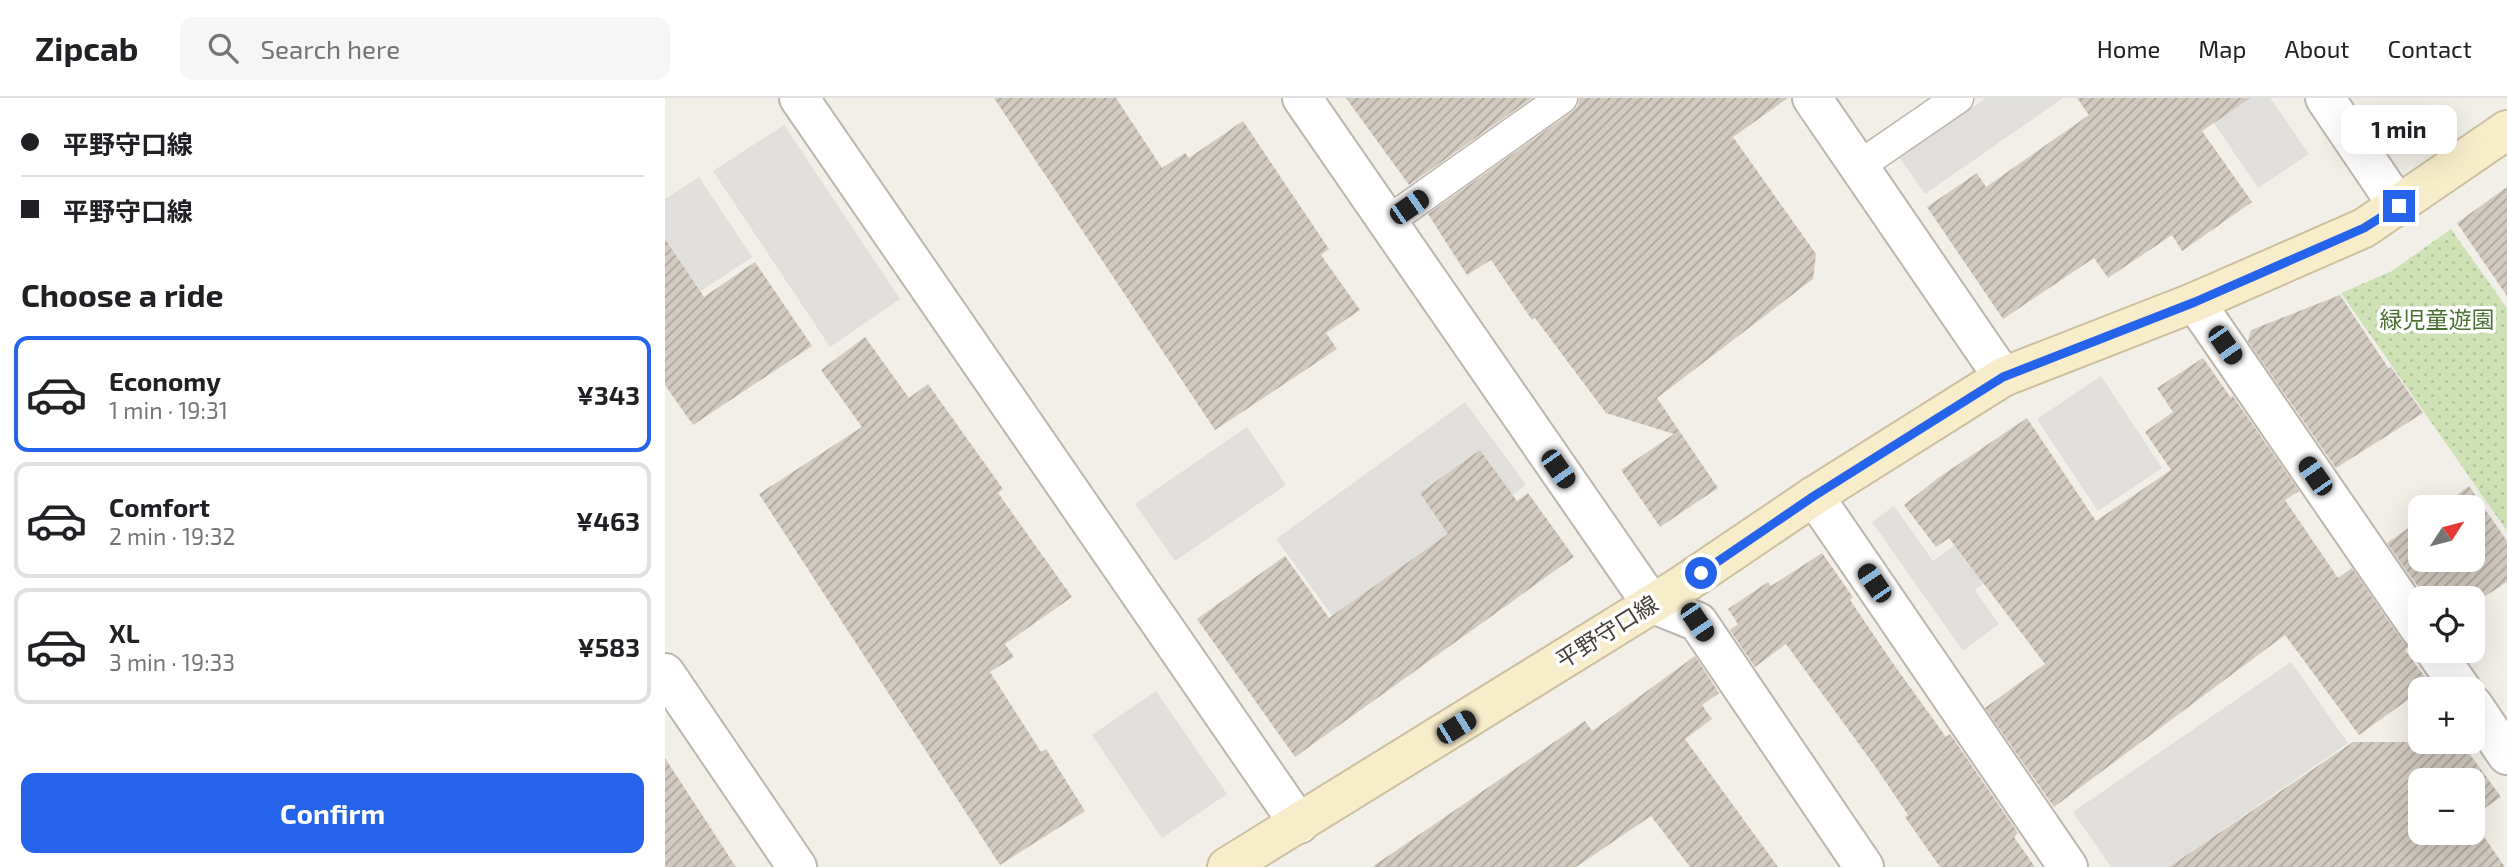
<!DOCTYPE html>
<html lang="en">
<head>
<meta charset="utf-8">
<style>
  :root { --surface:#fff; --page:#f6f6f6; --text:#202124; --muted:#757577; --line:#e0e0e0; --accent:#2563eb }
  body { margin:0; font-family:"Exo 2","Noto Sans JP",sans-serif; background:var(--page); color:var(--text); height:100vh; display:flex; flex-direction:column; font-size:26px; white-space:nowrap }
  * { box-sizing:border-box; margin:0 }
  p { font-size:23px; color:var(--muted) }
  .icon { flex:none; width:38px; height:38px; fill:none; stroke:currentColor; stroke-width:2; stroke-linecap:round; stroke-linejoin:round }
  .map { position:relative; flex:1; overflow:hidden }
  .side { display:flex; flex-direction:column; background:var(--surface); width:665px }
  .side>* { flex:none }
  .banner { display:grid; align-content:center; height:154px; padding:0 21px; background:var(--surface) }
  .needle { width:46px; rotate:54deg }
  .tools { position:absolute; left:1743px; top:397px; display:grid; gap:14px }
  .tools a { display:grid; place-items:center; width:77px; height:77px; border-radius:14px; background:var(--surface); box-shadow:0 7px 28px #0002; font-size:35px }
  .end { position:absolute; width:32px; height:32px; margin:-16px; border:9px solid #2563eb; background:#fff; box-shadow:0 0 0 4px #fff }
  .from { border-radius:50% }
  .bubble { position:absolute; height:49px; border-radius:14px; background:var(--surface); box-shadow:0 7px 28px #0002; font-size:23px; font-weight:700; line-height:49px; text-align:center }
  .car { position:absolute; width:21px; height:42px; margin:-21px -10px; border-radius:9px; box-shadow:0 0 5px 2px #0007; background:linear-gradient(#222 24%,#8ab4d8 0 40%,#222 0 76%,#8ab4d8 0 86%,#222 0) }
  .banner b { display:flex; align-items:center; gap:24px; height:66px; font-size:26px }
  .banner b+b { border-top:2px solid var(--line) }
  .banner i { width:18px; height:18px; background:var(--text) }
  ul { padding:0; list-style:none }
  li { display:flex; align-items:center; gap:21px; height:116px; margin:0 14px 10px; padding:0 7px; border:4px solid var(--line); border-radius:14px }
  li div { flex:1 }
  li b { display:block; font-size:26px }
  li em { font-style:normal; font-weight:700 }
  li.current { border-color:var(--accent) }
  li>.icon { width:63px; height:63px; stroke-width:1.5 }
  h2 { padding:0 21px; font-size:32px; line-height:84px }
  .action { display:flex; gap:14px; margin-top:auto; padding:14px 21px }
  .action a { flex:1; height:80px; border-radius:14px; background:var(--accent); color:#fff; font-size:28px; font-weight:700; line-height:80px; text-align:center }
  header { display:flex; align-items:center; gap:42px; box-sizing:border-box; height:98px; padding:0 35px; background:var(--surface); border-bottom:2px solid var(--line) }
  header strong { font-size:33px }
  nav { display:flex; gap:38px; margin-inline-start:auto; font-size:24px }
  .search { width:490px; height:63px; background:var(--page); display:flex; align-items:center; gap:18px; box-sizing:border-box; padding:0 24px; border-radius:14px; color:var(--muted); font-size:26px }
  main { display:flex; flex:1; min-height:0 }
  .map>svg:first-child { display:block }
</style>
</head>
<body>
<header>
<strong>Zipcab</strong>
<div class="search"><svg class="icon" aria-label="search" viewBox="0 0 24 24"><circle cx="10" cy="10" r="6"/><path d="M15 15l6 6"/></svg>Search here</div>
<nav><a>Home</a><a>Map</a><a>About</a><a>Contact</a></nav>
</header>
<main>
<section class="side">
<div class="banner">
<b><i class="from"></i>平野守口線</b>
<b><i></i>平野守口線</b>
</div>
<h2>Choose a ride</h2>
<ul>
<li class="current"><svg class="icon" aria-label="car" viewBox="0 0 24 24"><path d="M5 17H2v-5l4-1 3-4h7l3 4 3 1v5h-3M9 17h6M6 11h13"/><circle cx="7" cy="17" r="2"/><circle cx="17" cy="17" r="2"/></svg><div><b>Economy</b><p>1 min · 19:31</p></div><em>¥343</em></li>
<li><svg class="icon" aria-label="car" viewBox="0 0 24 24"><path d="M5 17H2v-5l4-1 3-4h7l3 4 3 1v5h-3M9 17h6M6 11h13"/><circle cx="7" cy="17" r="2"/><circle cx="17" cy="17" r="2"/></svg><div><b>Comfort</b><p>2 min · 19:32</p></div><em>¥463</em></li>
<li><svg class="icon" aria-label="car" viewBox="0 0 24 24"><path d="M5 17H2v-5l4-1 3-4h7l3 4 3 1v5h-3M9 17h6M6 11h13"/><circle cx="7" cy="17" r="2"/><circle cx="17" cy="17" r="2"/></svg><div><b>XL</b><p>3 min · 19:33</p></div><em>¥583</em></li>
</ul>
<div class="action"><a>Confirm</a></div>
</section>
<div class="map">
<svg width="1842" height="769" viewBox="0 0 1842 769">
  <defs>
    <pattern id="park-dots" width="8" height="8" patternUnits="userSpaceOnUse" patternTransform="scale(1.75)"><rect width="8" height="8" fill="#cfe2b5"/><path d="M2 2h.1M6 6h.1" fill="none" stroke="#b3c39c" stroke-width="1.8" stroke-linecap="round"/></pattern>
    <pattern id="building-hatch" width="6" height="6" patternUnits="userSpaceOnUse" patternTransform="scale(1.75)"><rect width="6" height="6" fill="#d2cabf"/><path d="M-1 1l2-2M0 6l6-6M5 7l2-2" fill="none" stroke="#aca59c"/></pattern>
  </defs>
  <rect width="100%" height="100%" fill="#f2efe8"/>
  <!-- park -->
  <polygon fill="url(#park-dots)" points="1786,131 1842,210 1842,433 1676,195 1727,173"/>
  <!-- parking -->
  <g fill="#e1dfdc">
    <polygon points="1321,0 1398,0 1260,96 1235,60"/>
    <polygon points="1532,0 1605,0 1644,56 1593,90"/>
    <polygon points="119,27 235,201 165,249 48,73"/>
    <polygon points="34,79 87,159 0,217 0,101"/>
    <polygon points="1436,278 1497,370 1433,413 1372,321"/>
    <polygon points="800,304 861,387 672,524 611,441"/>
    <polygon points="582,329 621,387 510,463 470,406"/>
    <polygon points="1229,408 1268,463 1294,444 1322,483 1310,492 1334,526 1298,553 1207,424"/>
    <polygon points="1626,564 1683,645 1504,769 1446,769 1408,714"/>
    <polygon points="491,593 562,696 497,740 427,637"/>
  </g>
  <!-- building -->
  <g fill="url(#building-hatch)">
    <polygon points="329,0 451,0 497,70 520,55 524,60 578,23 664,151 656,157 695,212 661,235 672,251 550,332"/>
    <polygon points="681,0 867,0 744,87"/>
    <polygon points="914,0 1123,0 1068,39 1151,156 1148,181 992,300 1053,390 995,429 956,372 1009,336 941,315 870,220 867,222 826,162 802,177 763,116 907,14 913,8"/>
    <polygon points="1412,0 1585,0 1537,33 1587,104 1517,153 1507,137 1443,180 1429,160 1338,221 1262,109 1312,75 1321,89 1424,17"/>
    <polygon points="1842,89 1842,198 1792,125"/>
    <polygon points="0,141 39,199 90,164 147,248 28,327 0,287"/>
    <polygon points="1675,197 1724,271 1726,269 1758,315 1671,370 1583,243 1586,232"/>
    <polygon points="200,239 244,300 263,286 338,391 333,395 407,499 340,546 349,559 325,574 376,654 381,651 420,713 335,767 94,396 197,329 156,272"/>
    <polygon points="1538,260 1566,300 1567,297 1634,393 1620,402 1673,480 1687,470 1737,543 1744,549 1740,552 1765,586 1694,637 1620,537 1389,709 1320,610 1380,566 1284,440 1271,449 1239,407 1273,380 1362,320 1431,423 1506,372 1480,334 1508,314 1492,290"/>
    <polygon points="815,352 852,403 863,395 909,459 630,659 532,521 620,458 664,520 783,436 755,395"/>
    <polygon points="1804,388 1842,443 1842,484 1808,506 1808,500 1761,500 1722,445 1755,422 1755,462 1808,462 1808,410 1774,410"/>
    <polygon points="1157,455 1188,499 1185,502 1227,564 1281,639 1285,636 1353,735 1349,739 1370,769 1275,769 1240,719 1243,717 1212,671 1121,546 1090,569 1065,532 1073,526 1063,511 1103,484 1106,488"/>
    <polygon points="1030,558 1054,595 1037,607 1047,621 1020,641 1113,769 1025,769 986,718 911,769 707,769 920,623 927,633"/>
    <polygon points="1688,644 1796,644 1836,699 1808,718 1808,682 1755,682 1755,735 1808,735 1808,723 1840,769 1504,769"/>
    <polygon points="0,660 71,769 0,769"/>
  </g>
  <g fill="none" stroke-linecap="round" stroke-linejoin="round">
    <defs>
      <g id="service">
        <polyline points="1194,68 1293,0"/>
        <polyline points="722,124 897,0"/>
      </g>
      <g id="minor">
        <polyline points="134,0 634,726"/>
        <polyline points="637,0 986,505 1033,524 1199,769"/>
        <polyline points="1147,0 1338,279"/>
        <polyline points="1660,0 1733,108"/>
        <polyline points="1530,204 1755,531"/>
        <polyline points="1149,398 1403,769"/>
        <polyline points="1770,553 1797,592"/>
        <polyline points="0,575 132,769"/>
        <polyline points="1808,607 1842,657"/>
      </g>
      <polyline id="secondary" points="562,769 1013,490 1149,398 1338,279 1530,204 1699,130 1842,32"/>
    </defs>
    <!-- service casing -->
    <use href="#service" stroke="#bcb6ac" stroke-width="33"/>
    <!-- minor casing -->
    <use href="#minor" stroke="#bcb6ac" stroke-width="42"/>
    <!-- secondary casing -->
    <use href="#secondary" stroke="#cdbf9c" stroke-width="42"/>
    <!-- service -->
    <use href="#service" stroke="#fff" stroke-width="30"/>
    <!-- minor -->
    <use href="#minor" stroke="#fff" stroke-width="38"/>
    <!-- secondary -->
    <use href="#secondary" stroke="#f8edcb" stroke-width="38"/>
  </g>
  <g fill="none" stroke-linecap="round" stroke-linejoin="round">
    <!-- route -->
    <polyline stroke="#2563eb" stroke-width="9" points="1036,475 1149,398 1338,279 1530,204 1699,130 1734,108"/>
  </g>
  <g text-anchor="middle" stroke-width="7" stroke-linejoin="round" paint-order="stroke">
    <!-- park labels -->
    <g font-size="23" fill="#4a7031" stroke="#fff">
      <text x="1772" y="230">緑児童遊園</text>
    </g>
    <!-- street labels -->
    <g font-size="23" fill="#443f37" stroke="#fff">
      <text transform="translate(942 534) rotate(-32)" y="8">平野守口線</text>
    </g>
  </g>
</svg>
<div class="tools">
<a><svg class="needle" viewBox="-14 -14 28 28"><path d="M0-13l5 13h-10z" fill="#e53935"/><path d="M0 13l5-13h-10z" fill="#757577"/></svg></a>
<a><svg class="icon" aria-label="locate" viewBox="0 0 24 24"><circle cx="12" cy="12" r="6"/><path d="M12 2v4M12 18v4M2 12h4M18 12h4"/></svg></a>
<a>+</a>
<a>−</a>
</div>
<i class="end from" style="left:1036px;top:475px"></i>
<i class="end" style="left:1734px;top:108px"></i>
<div class="bubble" style="left:1676px;top:7px;width:116px">1 min</div>
<i class="car" style="left:744px;top:109px;rotate:55deg"></i>
<i class="car" style="left:1560px;top:247px;rotate:145deg"></i>
<i class="car" style="left:893px;top:371px;rotate:145deg"></i>
<i class="car" style="left:1650px;top:378px;rotate:325deg"></i>
<i class="car" style="left:1209px;top:485px;rotate:326deg"></i>
<i class="car" style="left:1032px;top:524px;rotate:146deg"></i>
<i class="car" style="left:791px;top:629px;rotate:58deg"></i>
</div>
</main>
</body>
</html>
